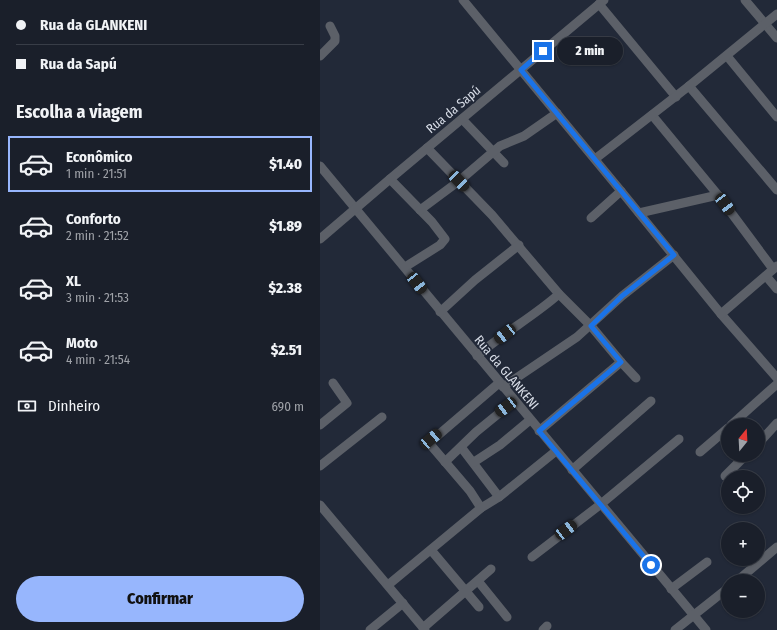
<!DOCTYPE html>
<html lang="pt">
<head>
<meta charset="utf-8">
<style>
  :root { --surface:#1a1f2a; --page:#232732; --text:#f1f3f6; --muted:#9fa2a8; --line:#383d47; --accent:#97b6fd }
  body { margin:0; font-family:"Fira Sans Condensed",sans-serif; background:var(--page); color:var(--text); height:100vh; display:flex; flex-direction:column; font-size:15px; white-space:nowrap }
  * { box-sizing:border-box; margin:0 }
  p { font-size:13px; color:var(--muted) }
  .icon { flex:none; width:22px; height:22px; fill:none; stroke:currentColor; stroke-width:2; stroke-linecap:round; stroke-linejoin:round }
  .map { position:relative; flex:1; overflow:hidden }
  .sheet { display:flex; flex-direction:column; background:var(--surface); width:320px }
  .sheet>* { flex:none }
  .guide { display:grid; align-content:center; height:88px; padding:0 16px; background:var(--surface) }
  .needle { width:26px; rotate:18deg }
  .fabs { position:absolute; left:401px; top:418px; display:grid; gap:8px }
  .fabs a { display:grid; place-items:center; width:44px; height:44px; border-radius:50%; background:var(--surface); box-shadow:0 1px 3px #0004,0 0 0 1px var(--line); font-size:20px }
  .end { position:absolute; width:18px; height:18px; margin:-9px; border:5px solid #1a73e8; background:#fff; box-shadow:0 0 0 2px #fff }
  .from { border-radius:50% }
  .bubble { position:absolute; height:28px; border-radius:14px; background:var(--surface); box-shadow:0 1px 3px #0004,0 0 0 1px var(--line); font-size:13px; font-weight:800; line-height:28px; text-align:center }
  .car { position:absolute; width:12px; height:24px; margin:-12px -6px; border-radius:5px; box-shadow:0 0 3px 1px #0007; background:linear-gradient(#222 24%,#8ab4d8 0 40%,#222 0 76%,#8ab4d8 0 86%,#222 0) }
  .guide b { display:flex; align-items:center; gap:14px; height:38px; font-size:15px }
  .guide b+b { border-top:1px solid var(--line) }
  .guide i { width:10px; height:10px; background:var(--text) }
  ul { padding:0; list-style:none }
  li { display:flex; align-items:center; gap:12px; height:56px; margin:0 8px 6px; padding:0 8px; border:2px solid transparent; border-radius:0px }
  li div { flex:1 }
  li b { display:block; font-size:15px }
  li em { font-style:normal; font-weight:800 }
  li.active { border-color:var(--accent) }
  li>.icon { width:36px; height:36px; stroke-width:1.5 }
  h2 { padding:0 16px; font-size:18px; line-height:48px }
  .pay { display:flex; align-items:center; gap:10px; height:44px; padding:0 16px; font-size:15px }
  .pay p { margin-inline-start:auto }
  .action { display:flex; gap:8px; margin-top:auto; padding:8px 16px }
  .action a { flex:1; height:46px; border-radius:24px; background:var(--accent); color:#111; font-size:16px; font-weight:800; line-height:46px; text-align:center }
  main { display:flex; flex:1; min-height:0 }
  .map>svg:first-child { display:block }
</style>
</head>
<body>
<main>
<section class="sheet">
<div class="guide">
<b><i class="from"></i>Rua da GLANKENI</b>
<b><i></i>Rua da Sapú</b>
</div>
<h2>Escolha a viagem</h2>
<ul>
<li class="active"><svg class="icon" aria-label="car" viewBox="0 0 24 24"><path d="M5 17H2v-5l4-1 3-4h7l3 4 3 1v5h-3M9 17h6M6 11h13"/><circle cx="7" cy="17" r="2"/><circle cx="17" cy="17" r="2"/></svg><div><b>Econômico</b><p>1 min · 21:51</p></div><em>$1.40</em></li>
<li><svg class="icon" aria-label="car" viewBox="0 0 24 24"><path d="M5 17H2v-5l4-1 3-4h7l3 4 3 1v5h-3M9 17h6M6 11h13"/><circle cx="7" cy="17" r="2"/><circle cx="17" cy="17" r="2"/></svg><div><b>Conforto</b><p>2 min · 21:52</p></div><em>$1.89</em></li>
<li><svg class="icon" aria-label="car" viewBox="0 0 24 24"><path d="M5 17H2v-5l4-1 3-4h7l3 4 3 1v5h-3M9 17h6M6 11h13"/><circle cx="7" cy="17" r="2"/><circle cx="17" cy="17" r="2"/></svg><div><b>XL</b><p>3 min · 21:53</p></div><em>$2.38</em></li>
<li><svg class="icon" aria-label="car" viewBox="0 0 24 24"><path d="M5 17H2v-5l4-1 3-4h7l3 4 3 1v5h-3M9 17h6M6 11h13"/><circle cx="7" cy="17" r="2"/><circle cx="17" cy="17" r="2"/></svg><div><b>Moto</b><p>4 min · 21:54</p></div><em>$2.51</em></li>
</ul>
<div class="pay"><svg class="icon" aria-label="cash" viewBox="0 0 24 24"><path d="M3 7h18v10H3z"/><circle cx="12" cy="12" r="2"/></svg>Dinheiro<p>690 m</p></div>
<div class="action"><a>Confirmar</a></div>
</section>
<div class="map">
<svg width="457" height="630" viewBox="0 0 457 630">
  <rect width="100%" height="100%" fill="#222938"/>
  <g fill="none" stroke-linecap="round" stroke-linejoin="round">
    <!-- minor -->
    <g stroke="#5c6068" stroke-width="9">
      <polyline points="143,0 301,191 401,314 457,378"/>
      <polyline points="425,0 457,38"/>
      <polyline points="279,4 356,97"/>
      <polyline points="0,56 15,41 15,36 10,26"/>
      <polyline points="407,56 457,117"/>
      <polyline points="369,86 457,190"/>
      <polyline points="332,115 398,195 453,269"/>
      <polyline points="142,119 184,163"/>
      <polyline points="107,148 172,215 239,294 271,326 301,362 316,378"/>
      <polyline points="275,159 369,86 457,14"/>
      <polyline points="0,166 386,630"/>
      <polyline points="70,179 112,222 125,239 120,245 85,267"/>
      <polyline points="100,210 139,181 180,146 204,136 237,113"/>
      <polyline points="319,213 398,195"/>
      <polyline points="271,218 301,191"/>
      <polyline points="0,239 70,179 284,0"/>
      <polyline points="446,276 457,289"/>
      <polyline points="120,312 155,280 199,245"/>
      <polyline points="401,314 457,266"/>
      <path d="M157,356c26,-23 56,-39 82,-62"/>
      <polyline points="183,387 257,337 302,296 354,255"/>
      <polyline points="0,425 27,403 13,383"/>
      <polyline points="411,425 457,384"/>
      <polyline points="219,431 301,362"/>
      <polyline points="438,444 457,423"/>
      <polyline points="141,447 179,497"/>
      <polyline points="380,452 408,428"/>
      <polyline points="125,462 156,432 194,401"/>
      <polyline points="154,462 180,445 210,420"/>
      <polyline points="0,466 62,417"/>
      <polyline points="252,470 331,401"/>
      <polyline points="405,476 426,455"/>
      <polyline points="0,505 105,630"/>
      <polyline points="161,508 150,491 109,443 179,383"/>
      <polyline points="111,550 159,607"/>
      <polyline points="212,557 281,504 359,439"/>
      <polyline points="158,581 187,617"/>
      <polyline points="417,581 457,547"/>
      <polyline points="68,585 161,508 179,497 236,451"/>
      <polyline points="351,589 387,562"/>
      <polyline points="103,628 171,569"/>
      <polyline points="50,630 83,603"/>
      <polyline points="223,630 227,626"/>
      <polyline points="355,630 408,588"/>
    </g>
  </g>
  <g fill="none" stroke-linecap="round" stroke-linejoin="round">
    <!-- route -->
    <polyline stroke="#1a73e8" stroke-width="5" points="223,51 201,70 354,255 302,296 271,326 301,362 219,431 331,565"/>
  </g>
  <g text-anchor="middle" stroke-width="3.5" stroke-linejoin="round" paint-order="stroke">
    <!-- street labels -->
    <g font-size="13" fill="#d7dce6" stroke="#222938">
      <text transform="translate(133 109) rotate(-40)" y="5">Rua da Sapú</text>
      <text transform="translate(187 372) rotate(50)" y="5">Rua da GLANKENI</text>
    </g>
  </g>
</svg>
<div class="fabs">
<a><svg class="needle" viewBox="-14 -14 28 28"><path d="M0-13l5 13h-10z" fill="#e53935"/><path d="M0 13l5-13h-10z" fill="#9fa2a8"/></svg></a>
<a><svg class="icon" aria-label="locate" viewBox="0 0 24 24"><circle cx="12" cy="12" r="6"/><path d="M12 2v4M12 18v4M2 12h4M18 12h4"/></svg></a>
<a>+</a>
<a>−</a>
</div>
<i class="end from" style="left:331px;top:565px"></i>
<i class="end" style="left:223px;top:51px"></i>
<div class="bubble" style="left:237px;top:37px;width:66px">2 min</div>
<i class="car" style="left:139px;top:181px;rotate:136deg"></i>
<i class="car" style="left:405px;top:204px;rotate:143deg"></i>
<i class="car" style="left:97px;top:283px;rotate:142deg"></i>
<i class="car" style="left:185px;top:334px;rotate:232deg"></i>
<i class="car" style="left:186px;top:407px;rotate:233deg"></i>
<i class="car" style="left:111px;top:439px;rotate:50deg"></i>
<i class="car" style="left:246px;top:530px;rotate:53deg"></i>
</div>
</main>
</body>
</html>
